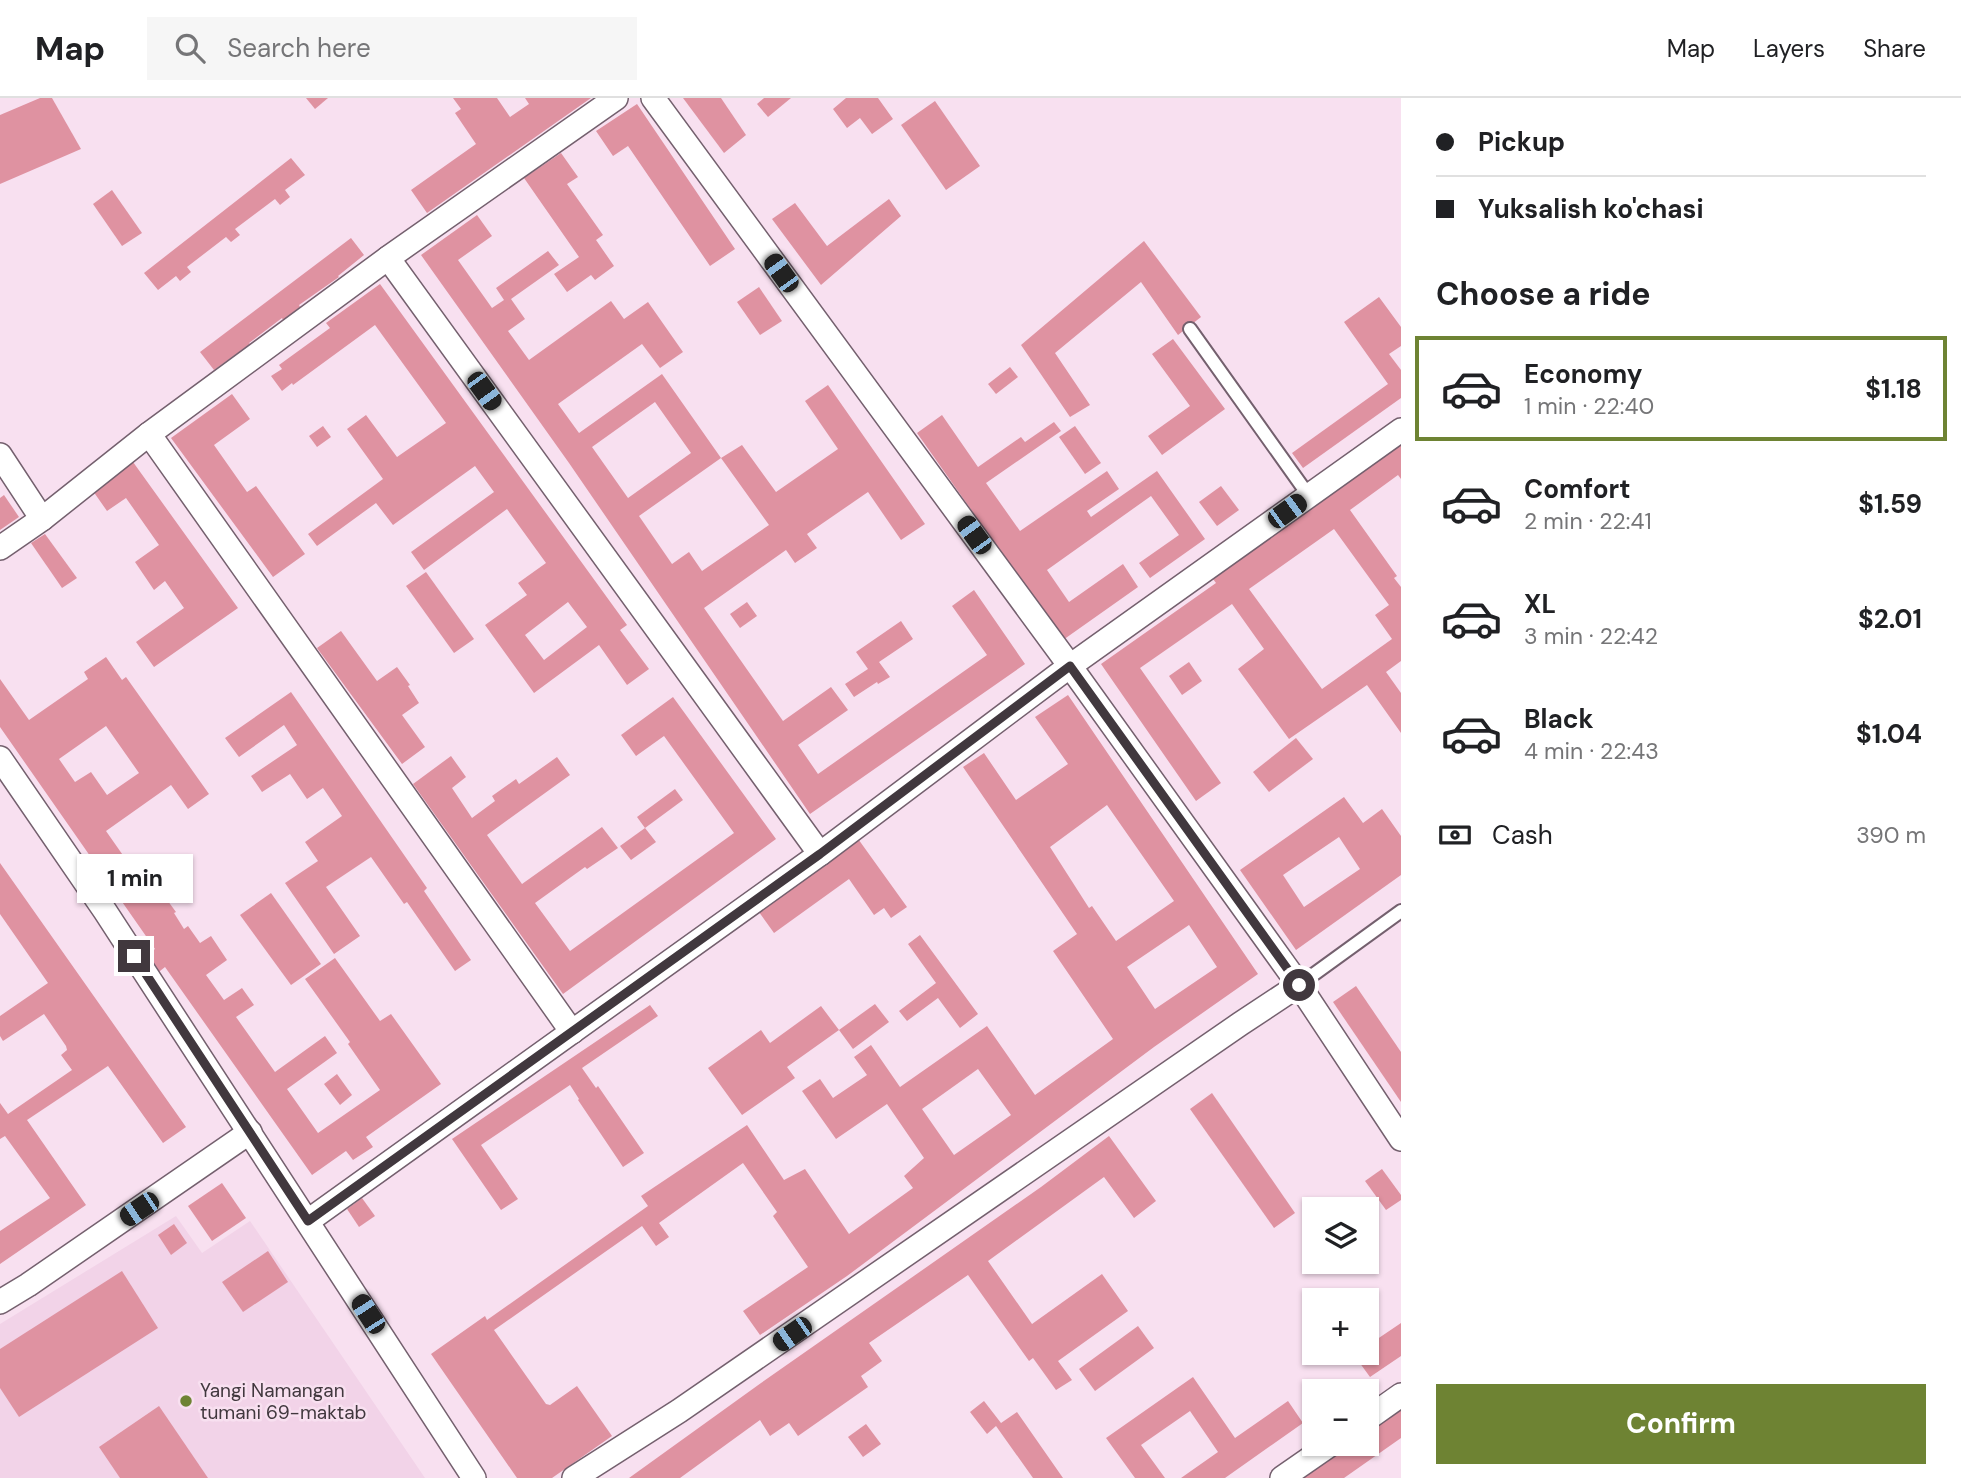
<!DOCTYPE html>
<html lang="en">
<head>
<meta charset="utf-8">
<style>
  :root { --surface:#fff; --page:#f6f6f6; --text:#202124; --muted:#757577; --line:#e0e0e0; --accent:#6e8333 }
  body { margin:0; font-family:"DM Sans",sans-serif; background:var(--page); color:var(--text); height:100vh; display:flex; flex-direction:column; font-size:26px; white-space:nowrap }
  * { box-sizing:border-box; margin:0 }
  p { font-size:23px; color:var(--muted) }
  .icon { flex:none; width:38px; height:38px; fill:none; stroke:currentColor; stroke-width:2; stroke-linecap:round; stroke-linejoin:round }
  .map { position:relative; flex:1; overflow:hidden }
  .side { display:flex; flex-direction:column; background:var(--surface); width:560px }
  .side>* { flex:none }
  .banner { display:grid; align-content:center; height:154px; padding:0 35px; background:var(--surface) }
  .tools { position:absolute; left:1302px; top:1099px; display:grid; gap:14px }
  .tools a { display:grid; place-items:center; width:77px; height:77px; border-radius:0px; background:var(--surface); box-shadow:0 2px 5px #0004; font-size:35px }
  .end { position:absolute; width:32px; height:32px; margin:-16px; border:9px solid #41383e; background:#fff; box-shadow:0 0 0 4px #fff }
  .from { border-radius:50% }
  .bubble { position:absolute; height:49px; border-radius:0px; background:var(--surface); box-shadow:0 2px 5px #0004; font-size:23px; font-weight:700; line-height:49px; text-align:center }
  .car { position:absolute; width:21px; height:42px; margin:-21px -10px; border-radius:9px; box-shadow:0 0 5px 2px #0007; background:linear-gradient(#222 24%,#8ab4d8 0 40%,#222 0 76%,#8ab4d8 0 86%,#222 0) }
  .banner b { display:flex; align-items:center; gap:24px; height:66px; font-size:26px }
  .banner b+b { border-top:2px solid var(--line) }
  .banner i { width:18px; height:18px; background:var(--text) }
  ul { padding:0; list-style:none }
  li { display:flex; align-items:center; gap:21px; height:105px; margin:0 14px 10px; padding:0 21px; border:4px solid transparent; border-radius:0px }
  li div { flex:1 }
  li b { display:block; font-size:26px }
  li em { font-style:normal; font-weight:700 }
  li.on { border-color:var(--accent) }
  li>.icon { width:63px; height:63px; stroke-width:1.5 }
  h2 { padding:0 35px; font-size:32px; line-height:84px }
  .pay { display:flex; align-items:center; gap:18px; height:77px; padding:0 35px; font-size:26px }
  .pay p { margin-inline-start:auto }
  .button { display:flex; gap:14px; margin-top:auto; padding:14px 35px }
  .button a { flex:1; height:80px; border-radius:0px; background:var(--accent); color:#fff; font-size:28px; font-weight:700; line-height:80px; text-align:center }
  header { display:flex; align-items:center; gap:42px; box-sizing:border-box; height:98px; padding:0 35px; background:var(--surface); border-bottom:2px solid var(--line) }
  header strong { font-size:33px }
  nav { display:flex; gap:38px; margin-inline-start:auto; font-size:24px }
  .search { width:490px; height:63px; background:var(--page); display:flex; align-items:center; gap:18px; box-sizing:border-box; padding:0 24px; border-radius:0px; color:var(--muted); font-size:26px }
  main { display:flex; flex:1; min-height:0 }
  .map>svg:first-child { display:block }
</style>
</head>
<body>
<header>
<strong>Map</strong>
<div class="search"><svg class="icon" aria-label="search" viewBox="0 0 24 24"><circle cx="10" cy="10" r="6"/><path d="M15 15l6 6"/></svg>Search here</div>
<nav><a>Map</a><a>Layers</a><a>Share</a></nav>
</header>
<main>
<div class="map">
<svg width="1401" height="1380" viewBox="0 0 1401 1380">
  <rect width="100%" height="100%" fill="#f8e0f0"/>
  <!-- built -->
  <polygon fill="#f2d3e8" points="176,1118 202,1155 250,1123 425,1380 0,1380 0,1226"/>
  <!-- building -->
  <g fill="#df92a1" fill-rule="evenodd">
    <polygon points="40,0 52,0 81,51 0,86 0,17"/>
    <polygon points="306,0 328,0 315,11"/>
    <polygon points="453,0 497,0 510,19 529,6 525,0 591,0 427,115 411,92 476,46 455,15 461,11"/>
    <polygon points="683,0 721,0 746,37 724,55"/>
    <polygon points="764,0 791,0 768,19 757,6"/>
    <polygon points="846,0 878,0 893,21 872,36 860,20 847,30 833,11"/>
    <polygon points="935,3 980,68 946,92 901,27"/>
    <polygon points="637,6 735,151 710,168 628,48 613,58 596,33"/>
    <polygon points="561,55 578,79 567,86 603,137 596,142 614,168 595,182 591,177 567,194 554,176 579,159 524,80"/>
    <polygon points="291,60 305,77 285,92 290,99 280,107 275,101 235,131 240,137 231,144 226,139 187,169 191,174 180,183 176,178 158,192 144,175"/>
    <polygon points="112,92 142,135 122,148 93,106"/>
    <polygon points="889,101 901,118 821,187 772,121 795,105 827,148"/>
    <path d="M477,117l15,21 -34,24 34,48 12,-8 -8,-12 52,-37 11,14 -48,34 14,20 -17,12 21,29 82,-59 13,18 24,-17 35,50 -23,16 -18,-24 -84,60 21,29 83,-59 59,84 -82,58 33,48 17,-12 13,19 67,-46 -48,-67 21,-13 34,47 62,-43 -33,-48 23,-16 97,139 -24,16 -33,-48 -61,42 10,14 -22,15 -9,-13 -82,58 79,113 48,-34 17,23 -50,35 20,29 169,-119 -35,-49 22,-16 51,74 -215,150 -241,-351 -148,-208zM655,304l36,51 -63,45 -36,-51z"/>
    <polygon points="351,140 364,157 338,178 339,179 299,207 300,209 283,222 282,220 249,245 250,246 214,272 200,254"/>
    <polygon points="1144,143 1201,219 1178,237 1141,184 1055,255 1090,307 1070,319 1021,247"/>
    <path d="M380,186l247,341 -7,5 29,39 -22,16 -28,-40 -65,48 -49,-68 42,-30 -9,-12 28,-20 -39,-54 -83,61 -13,-18 83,-60 -19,-26 -82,59 -17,-22 -59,43 -9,-12 75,-55 -36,-50 19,-14 31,42 49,-34 -71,-98 -82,60 -1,-2 -10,8 -11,-15 11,-7 -3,-4 51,-37 -4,-5zM568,504l19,25 -43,33 -19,-25z"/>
    <polygon points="759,189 782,223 760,237 737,204"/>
    <polygon points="1379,199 1401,229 1401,248 1389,256 1401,272 1401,300 1303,370 1292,355 1388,286 1344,224"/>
    <polygon points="1173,241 1225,311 1162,357 1148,338 1190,308 1152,256"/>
    <polygon points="1010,269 1018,279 996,296 988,286"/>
    <polygon points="232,296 250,321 214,347 247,394 256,388 305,456 273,479 171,340"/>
    <polygon points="942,317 978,369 1021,339 1025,344 1054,324 1061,333 986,385 1020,433 1107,373 1119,391 1087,413 1091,419 1157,373 1205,441 1150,480 1139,465 1179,437 1151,398 1047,472 1069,504 1123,466 1138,489 1063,542 917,335"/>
    <polygon points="323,328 331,339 317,349 309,338"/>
    <polygon points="1075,328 1101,365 1085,376 1059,339"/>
    <path d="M1401,342v39l-3,-4 -48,35 47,66 -3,2 7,9v74l-15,11 15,21v40l-34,-48 -78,54 -51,-70 26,-20 -32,-45 -92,64 81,115 -25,18 -95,-137 115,-81 -3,-4zM1334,431l55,76 -14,10 17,24 -70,50 -73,-100z"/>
    <polygon points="133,364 238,510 154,569 136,544 184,510 165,483 154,492 135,464 159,447 126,400 107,413 93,393"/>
    <polygon points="1221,388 1239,412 1217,428 1199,404"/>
    <polygon points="4,397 19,419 0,432 0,400"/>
    <polygon points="45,436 77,480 62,490 31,445"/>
    <polygon points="426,474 474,541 454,555 406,488"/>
    <polygon points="747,504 757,518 740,530 730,516"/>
    <polygon points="901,523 913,541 879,564 890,579 878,586 877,584 854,599 845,586 868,571 856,554"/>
    <polygon points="341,533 377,583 397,569 410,587 408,588 419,605 402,617 425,649 402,666 317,550"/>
    <path d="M106,559l16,23 4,-3 83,117 -21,15 -17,-24 -65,46 35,50 5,-3 9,13 4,-2 17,23 -2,1 10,16 4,-3 12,17 11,-7 16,24 -21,15 18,25 18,-12 12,17 -18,12 39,55 50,-36 12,17 -50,36 31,44 62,-43 -32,-46 2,-2 -45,-63 30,-21 45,63 11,-7 50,70 -75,53 7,10 -20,13 -7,-9 -34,24 -147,-208 -10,8 -12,-18 12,-8 -155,-222v-48l29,41 59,-41 -4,-7zM106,628l33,47 -32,22 -16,-23 -16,10 -16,-23z"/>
    <polygon points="1189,564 1202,583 1182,597 1169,578"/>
    <polygon points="291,594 427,790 424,793 471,862 455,873 407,804 404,806 371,759 326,789 360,838 334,856 285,785 318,763 305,744 342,718 323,690 307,701 290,676 262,694 251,678 297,647 284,627 239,659 225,640"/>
    <path d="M1068,597l190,279 -104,73 -307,229 -87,59 -17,-24 65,-44 -35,-51 4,-4 -34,-49 -84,60 10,14 -13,9 -14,-20 -148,104 52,74 4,1 27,-19 35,50 -60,42h-35l-86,-124 54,-38 2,4 161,-114 -7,-10 106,-71 37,55 21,-11 44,65 64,-46 -9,-12 20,-18 -37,-54 -51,35 -34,-48 18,-12 13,19 34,-23 -13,-18 17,-12 29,42 87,-61 48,69 78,-56 -60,-88 24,-17 -114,-167 21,-14 32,47 52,-36 -33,-47zM1107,707l67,96 -58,40 -24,-35 -3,2 -39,-61zM1189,827l28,42 -62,42 -28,-42zM978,971l33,46 -57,40 -32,-46z"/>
    <polygon points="673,599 776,741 563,896 413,686 451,658 466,679 452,690 472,720 495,703 492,698 516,681 519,686 557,659 570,677 487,737 522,786 602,729 618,750 587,771 585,769 535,805 570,853 734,735 664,638 636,658 621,637"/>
    <polygon points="1296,640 1313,661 1269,694 1253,674"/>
    <polygon points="675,691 683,702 645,730 637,719"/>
    <path d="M1344,699l19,26 19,-14 19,27v39l-105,75 -56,-80zM1339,739l21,32 -56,38 -21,-32z"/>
    <polygon points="645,730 656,744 631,762 620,748"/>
    <polygon points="856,738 907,809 891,820 884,810 874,817 849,781 774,835 756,810"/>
    <polygon points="0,765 186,1029 163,1045 108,968 27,1022 86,1107 0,1166 0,1133 50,1100 5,1038 0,1041 0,1005 8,1016 72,972 61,957 67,952 66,948 44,916 3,943 0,938 0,918 48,885 0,816"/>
    <polygon points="271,795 321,866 291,887 240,817"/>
    <polygon points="920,837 978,916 960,930 938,900 907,923 899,913 936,885 908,846"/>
    <polygon points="1356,888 1401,954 1401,1004 1333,904"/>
    <polygon points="875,906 889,924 853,951 839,932"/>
    <polygon points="650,907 658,918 582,970 596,990 598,988 644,1055 623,1069 578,1002 579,1001 570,987 481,1047 518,1101 501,1112 452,1041"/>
    <polygon points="821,908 839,932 787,969 795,980 742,1017 708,970 761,932 770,945"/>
    <polygon points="337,976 352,997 340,1007 324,986"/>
    <polygon points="1212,995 1295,1115 1274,1130 1190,1011"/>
    <polygon points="1109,1038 1156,1103 1134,1120 1104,1079 988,1163 1032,1226 1102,1176 1128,1213 1058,1263 1072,1282 1056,1292 1033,1260 1029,1263 968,1177 869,1245 882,1263 861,1278 868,1289 798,1338 789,1325 770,1338 760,1322 680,1380 629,1380 761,1285 1041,1089"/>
    <polygon points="1382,1071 1401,1097 1401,1102 1386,1112 1365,1083"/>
    <polygon points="222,1085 246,1120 212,1143 188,1108"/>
    <polygon points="362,1100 375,1118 359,1129 347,1111"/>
    <polygon points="174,1126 187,1145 171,1157 158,1137"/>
    <polygon points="268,1153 288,1184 243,1214 222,1184"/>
    <polygon points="122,1173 158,1230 19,1319 0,1290 0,1251"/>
    <polygon points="1401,1225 1401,1258 1370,1279 1354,1257 1357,1255 1367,1255 1367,1248"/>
    <polygon points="1138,1228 1154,1250 1095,1293 1079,1271"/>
    <polygon points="1193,1279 1235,1340 1288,1303 1303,1325 1225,1380 1181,1380 1218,1354 1190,1313 1141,1347 1165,1380 1135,1380 1106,1340"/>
    <polygon points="984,1303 1001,1325 1017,1314 1063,1380 1033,1380 996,1328 987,1336 970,1314"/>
    <polygon points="159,1308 208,1380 120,1380 99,1349"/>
    <polygon points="1401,1312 1401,1340 1344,1380 1293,1380 1342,1346 1367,1346 1367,1328 1389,1313 1393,1318"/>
    <polygon points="866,1326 881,1346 863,1359 848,1339"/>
  </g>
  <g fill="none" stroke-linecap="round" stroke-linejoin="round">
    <defs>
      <g id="service">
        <polyline points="1190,231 1309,398"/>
        <polyline points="1299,887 1401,813"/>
      </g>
      <g id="minor">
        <polyline points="653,0 1070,568 1299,887 1401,1041"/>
        <polyline points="388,160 820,756"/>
        <polyline points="149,336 572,934"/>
        <polyline points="0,357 42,421"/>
        <polyline points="0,450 42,421 149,336 388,160 616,0"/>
        <polyline points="0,660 105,813 474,1380"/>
        <polyline points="308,1123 820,756 1070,568 1401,332"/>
        <polyline points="0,1204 28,1187 250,1034"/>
        <polyline points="1367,1321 1401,1297"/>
        <polyline points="574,1380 679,1313 1240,926 1299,887"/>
        <polyline points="1282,1380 1331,1346"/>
      </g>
    </defs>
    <!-- service casing -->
    <use href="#service" stroke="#74606e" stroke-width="16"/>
    <!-- minor casing -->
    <use href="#minor" stroke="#74606e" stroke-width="26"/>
    <!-- service -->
    <use href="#service" stroke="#fff" stroke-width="12"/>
    <!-- minor -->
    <use href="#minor" stroke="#fff" stroke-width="23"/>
  </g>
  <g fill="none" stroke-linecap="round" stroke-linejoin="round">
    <!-- route -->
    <polyline stroke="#41383e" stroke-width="9" points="134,858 308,1123 820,756 1070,568 1299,887"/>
  </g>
  <!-- markers -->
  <circle fill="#6e8333" stroke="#f8e0f0" stroke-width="2.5" cx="186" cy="1303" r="7"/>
  <g text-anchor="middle" stroke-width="5" stroke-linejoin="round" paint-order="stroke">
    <!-- poi labels -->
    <g font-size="19" fill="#41383e" stroke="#f8e0f0" text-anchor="start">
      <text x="200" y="1299">Yangi Namangan<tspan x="200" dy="22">tumani 69-maktab</tspan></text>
    </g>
  </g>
</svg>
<div class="tools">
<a><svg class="icon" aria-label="layers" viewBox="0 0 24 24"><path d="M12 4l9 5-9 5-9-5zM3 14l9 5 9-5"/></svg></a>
<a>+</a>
<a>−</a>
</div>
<i class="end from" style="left:1299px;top:887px"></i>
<i class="end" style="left:134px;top:858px"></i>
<div class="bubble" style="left:77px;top:756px;width:116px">1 min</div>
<i class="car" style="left:781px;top:175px;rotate:324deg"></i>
<i class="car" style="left:484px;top:293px;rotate:144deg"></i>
<i class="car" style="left:1287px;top:413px;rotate:54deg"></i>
<i class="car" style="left:974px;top:437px;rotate:324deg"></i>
<i class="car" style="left:139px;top:1111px;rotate:236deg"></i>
<i class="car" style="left:368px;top:1216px;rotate:327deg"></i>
<i class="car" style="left:792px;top:1236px;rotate:235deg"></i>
</div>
<section class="side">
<div class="banner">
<b><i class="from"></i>Pickup</b>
<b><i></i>Yuksalish ko'chasi</b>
</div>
<h2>Choose a ride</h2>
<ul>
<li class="on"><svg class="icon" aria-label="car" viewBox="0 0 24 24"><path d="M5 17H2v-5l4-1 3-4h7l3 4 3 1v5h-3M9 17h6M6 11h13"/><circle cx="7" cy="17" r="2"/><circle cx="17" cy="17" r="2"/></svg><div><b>Economy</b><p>1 min · 22:40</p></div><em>$1.18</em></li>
<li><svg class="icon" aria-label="car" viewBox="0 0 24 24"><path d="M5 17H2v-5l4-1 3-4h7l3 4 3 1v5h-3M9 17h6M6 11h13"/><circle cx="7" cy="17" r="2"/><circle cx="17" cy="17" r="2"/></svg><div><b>Comfort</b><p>2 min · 22:41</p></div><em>$1.59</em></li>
<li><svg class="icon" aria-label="car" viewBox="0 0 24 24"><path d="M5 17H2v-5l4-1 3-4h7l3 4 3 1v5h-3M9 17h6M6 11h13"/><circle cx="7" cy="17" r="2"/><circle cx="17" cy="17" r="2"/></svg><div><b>XL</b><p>3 min · 22:42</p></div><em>$2.01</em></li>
<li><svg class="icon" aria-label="car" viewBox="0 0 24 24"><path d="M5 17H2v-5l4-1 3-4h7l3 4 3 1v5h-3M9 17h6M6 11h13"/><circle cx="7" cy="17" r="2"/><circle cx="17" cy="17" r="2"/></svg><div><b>Black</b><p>4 min · 22:43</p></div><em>$1.04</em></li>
</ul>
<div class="pay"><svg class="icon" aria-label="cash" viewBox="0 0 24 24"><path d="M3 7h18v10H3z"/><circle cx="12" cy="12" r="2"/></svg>Cash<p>390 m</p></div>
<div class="button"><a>Confirm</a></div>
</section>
</main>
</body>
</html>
